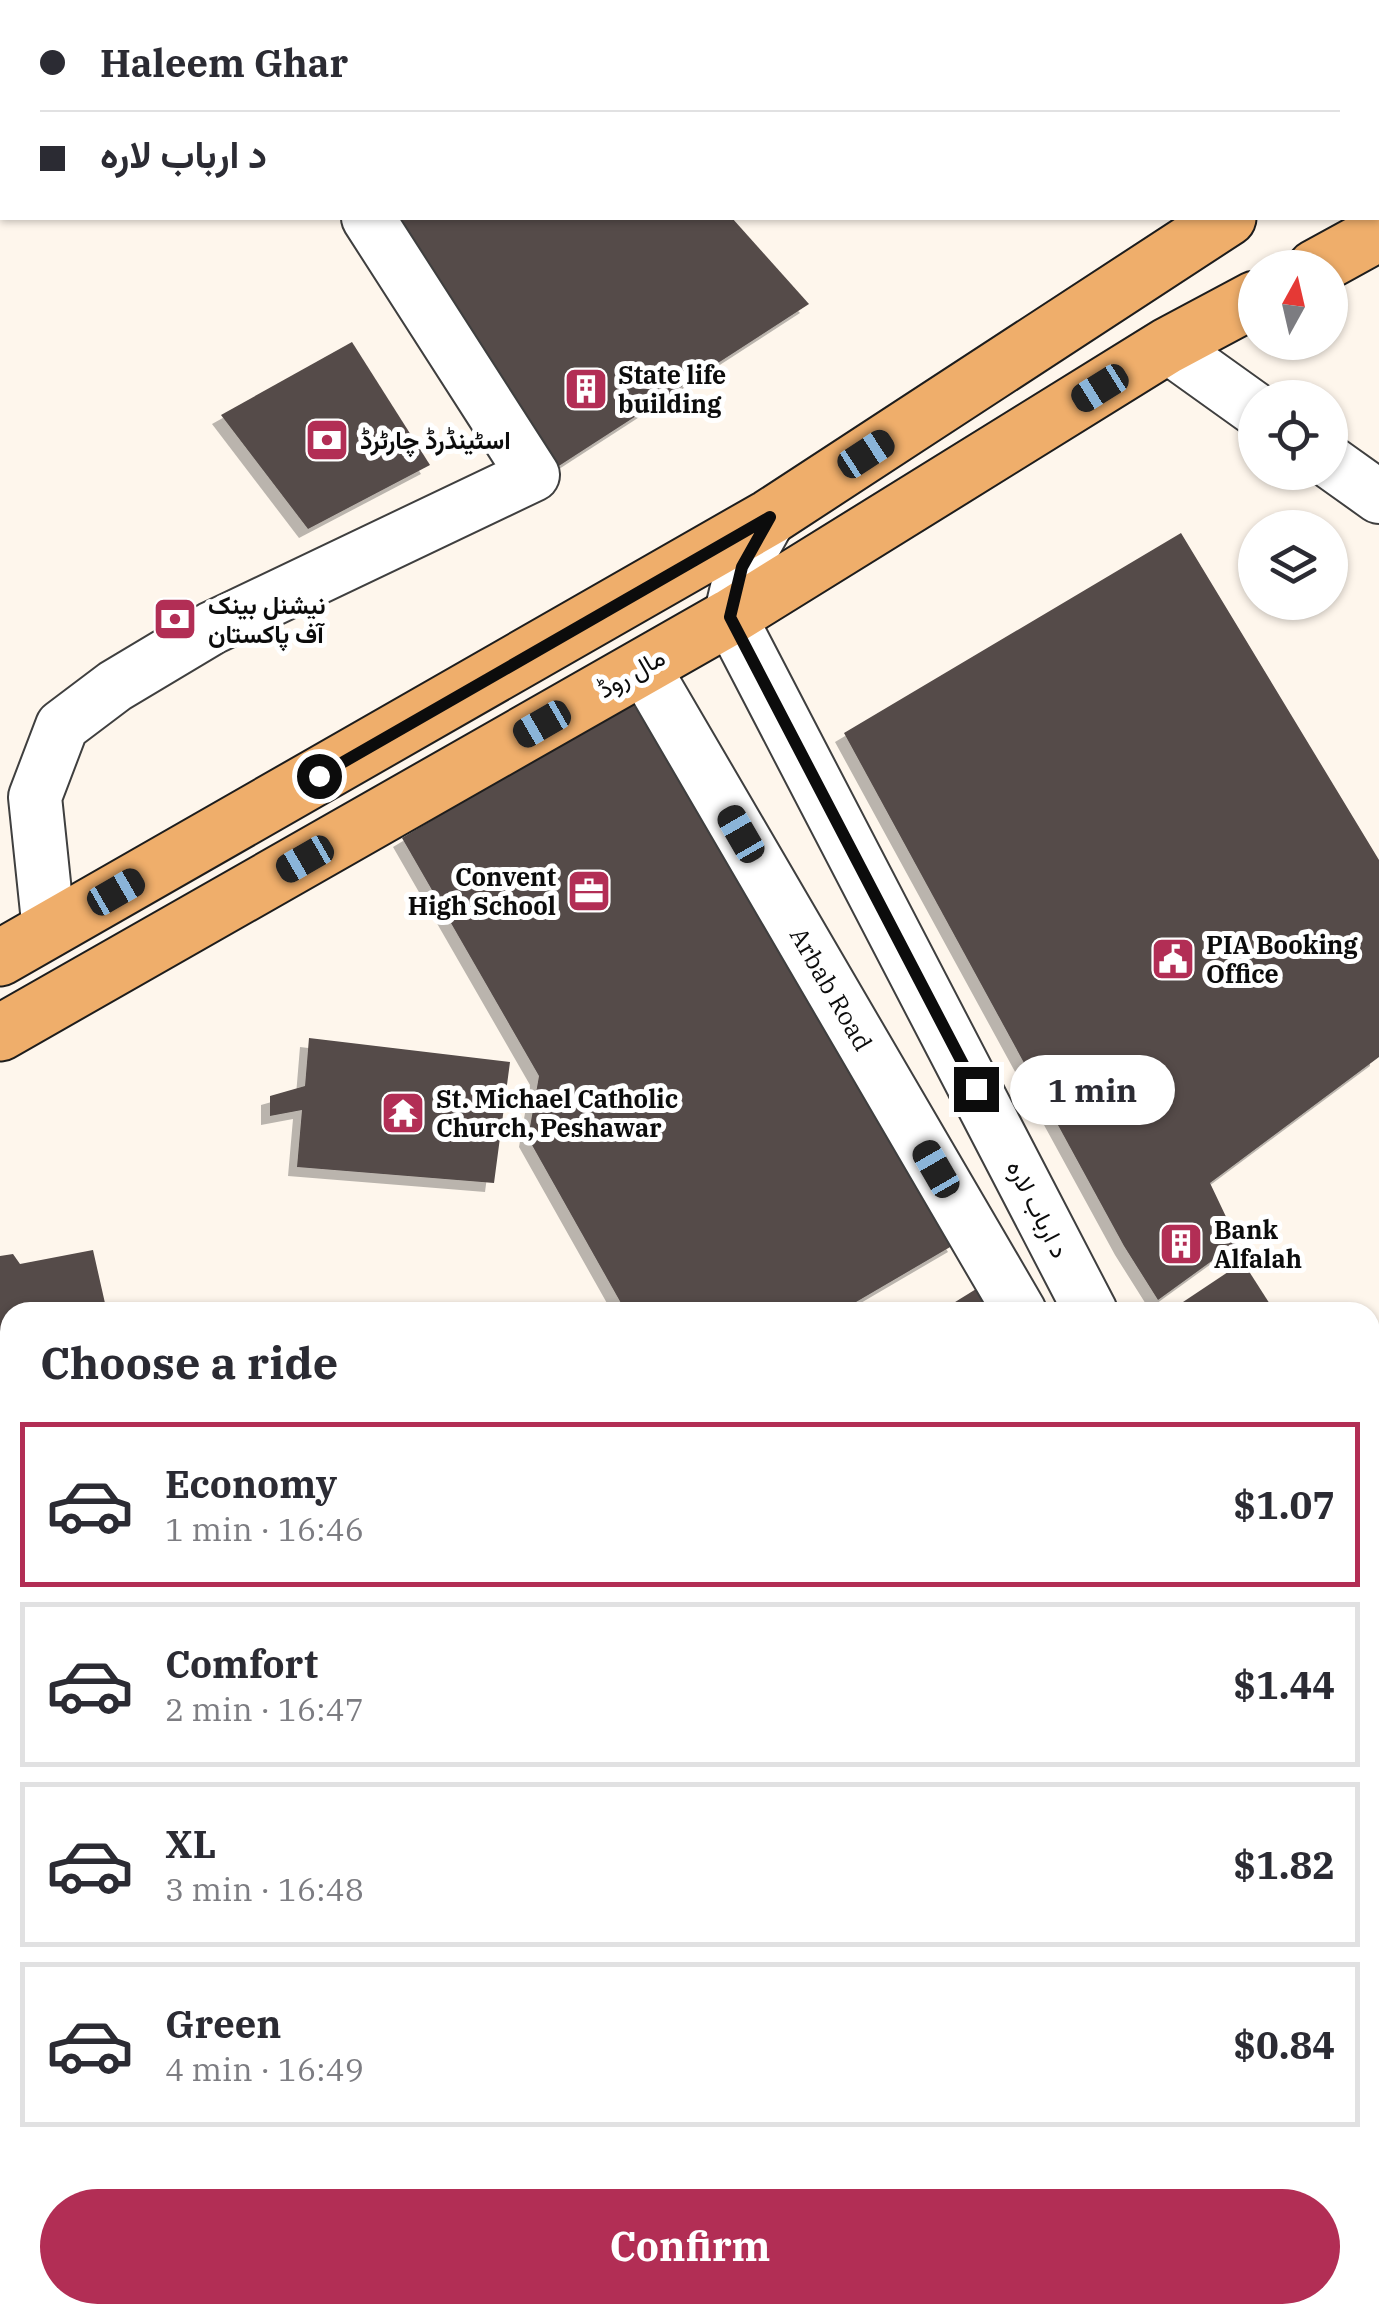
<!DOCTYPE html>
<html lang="en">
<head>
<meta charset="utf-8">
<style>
  :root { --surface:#fff; --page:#f2f2f3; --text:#2b2b33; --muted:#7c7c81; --line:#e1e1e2; --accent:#b22e55 }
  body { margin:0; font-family:"IBM Plex Serif",Vazirmatn,serif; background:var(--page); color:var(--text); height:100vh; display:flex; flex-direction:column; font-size:38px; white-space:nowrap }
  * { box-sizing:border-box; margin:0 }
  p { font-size:32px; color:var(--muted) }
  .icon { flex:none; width:55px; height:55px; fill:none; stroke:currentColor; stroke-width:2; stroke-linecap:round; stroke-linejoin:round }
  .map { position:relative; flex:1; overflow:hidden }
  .side { position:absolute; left:0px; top:1302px; width:1380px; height:1022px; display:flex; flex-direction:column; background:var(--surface); border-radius:30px 30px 0 0; box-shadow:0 2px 8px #0004 }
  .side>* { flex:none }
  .banner { position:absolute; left:0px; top:0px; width:1380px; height:220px; box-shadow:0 2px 8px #0004; display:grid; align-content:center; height:220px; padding:0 40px; background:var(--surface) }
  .needle { width:65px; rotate:8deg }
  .controls { position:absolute; left:1238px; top:250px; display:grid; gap:20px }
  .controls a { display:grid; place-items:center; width:110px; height:110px; border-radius:50%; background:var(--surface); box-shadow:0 2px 8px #0004; font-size:50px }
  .end { position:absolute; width:45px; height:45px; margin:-22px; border:12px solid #0c0c0c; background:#fff; box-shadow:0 0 0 5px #fff }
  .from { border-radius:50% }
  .bubble { position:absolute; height:70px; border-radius:35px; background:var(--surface); box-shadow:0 2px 8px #0004; font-size:32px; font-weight:800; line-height:70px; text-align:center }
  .car { position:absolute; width:30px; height:60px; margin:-30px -15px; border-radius:12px; box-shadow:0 0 8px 2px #0007; background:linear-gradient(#222 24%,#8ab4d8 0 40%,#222 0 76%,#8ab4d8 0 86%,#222 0) }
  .banner b { display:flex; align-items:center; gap:35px; height:95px; font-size:38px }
  .banner b+b { border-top:2px solid var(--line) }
  .banner i { width:25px; height:25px; background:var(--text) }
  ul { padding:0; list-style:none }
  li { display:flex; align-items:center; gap:30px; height:165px; margin:0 20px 15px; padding:0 20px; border:5px solid var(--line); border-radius:0px }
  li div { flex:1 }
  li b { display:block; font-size:38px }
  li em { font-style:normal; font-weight:800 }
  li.current { border-color:var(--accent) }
  li>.icon { width:90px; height:90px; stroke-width:1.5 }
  h2 { padding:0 40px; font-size:45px; line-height:120px }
  .action { display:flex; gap:20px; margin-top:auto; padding:20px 40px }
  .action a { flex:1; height:115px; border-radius:60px; background:var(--accent); color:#fff; font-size:40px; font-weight:800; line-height:115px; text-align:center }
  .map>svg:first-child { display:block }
</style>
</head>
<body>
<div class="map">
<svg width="1379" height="2323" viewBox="0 0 1379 2323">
  <defs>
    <filter id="shadow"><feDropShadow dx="-9" dy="9" stdDeviation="0" flood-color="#0004"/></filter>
  </defs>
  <rect width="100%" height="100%" fill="#fef6ec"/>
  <!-- building -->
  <g fill="#544b49" filter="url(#shadow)">
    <polygon points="385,218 732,218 809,304 548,473"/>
    <polygon points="352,342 430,465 308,529 221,415"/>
    <polygon points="1181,533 1379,860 1379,1057 1210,1183 1238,1242 1158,1300 1124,1246 844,733"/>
    <polygon points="635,699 957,1243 839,1312 626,1312 528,1138 539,1076 402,838"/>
    <polygon points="309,1038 510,1062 494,1183 297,1167 302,1110 270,1116 270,1096 305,1086"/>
    <polygon points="93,1250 107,1312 10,1312 10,1553 0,1555 0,1256 13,1254 20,1264"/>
    <polygon points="1243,1262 1275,1312 1168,1312"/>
    <polygon points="989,1281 1006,1312 939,1312"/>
    <polygon points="1370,1390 1379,1408 1379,1458 1370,1464"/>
    <polygon points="1370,1468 1379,1483 1379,1596 1370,1602"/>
    <polygon points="1379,1603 1379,1685 1370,1670 1370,1613"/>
    <polygon points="1379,2007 1379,2061 1370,2066 1370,2012"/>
    <polygon points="1379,2099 1379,2202 1370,2208 1370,2104"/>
    <polygon points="1379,2218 1379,2250 1370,2232 1370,2223"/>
    <polygon points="1370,2266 1379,2281 1379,2323 1264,2323 1258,2315 1370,2315"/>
    <polygon points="1225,2315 1234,2315 1239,2323 1211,2323"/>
  </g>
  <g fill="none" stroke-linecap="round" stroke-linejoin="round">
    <defs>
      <g id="minor">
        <polyline points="228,0 230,2"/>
        <polyline points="144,2 144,0"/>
        <polyline points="0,108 2,107"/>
        <polyline points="1167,346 1255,409"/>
        <polyline points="1330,462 1379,497"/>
        <polyline points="770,517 742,567 730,617 1091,1312"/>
        <polyline points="643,666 1020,1312"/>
        <polyline points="49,931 35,797 62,726 115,686 212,628 533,475 368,218"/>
        <polyline points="1370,1848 1379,1863"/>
      </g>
      <g id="major">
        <polyline points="1378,126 1379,125"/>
        <polyline points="1315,268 1379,233"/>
        <polyline points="0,958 770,517 1228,218"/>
        <polyline points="0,1033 730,617 1167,346 1255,299"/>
        <polyline points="0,2302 12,2323"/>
      </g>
    </defs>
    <!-- minor casing -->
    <use href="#minor" stroke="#3f3f3f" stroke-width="56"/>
    <!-- major casing -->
    <use href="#major" stroke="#1d1d1d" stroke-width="59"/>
    <!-- minor -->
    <use href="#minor" stroke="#fff" stroke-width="52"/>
    <!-- major -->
    <use href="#major" stroke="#efae6b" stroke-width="55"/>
  </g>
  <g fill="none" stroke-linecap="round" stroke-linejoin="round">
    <!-- route -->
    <polyline stroke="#0c0c0c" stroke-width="12" points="319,776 770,517 742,567 730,617 976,1089"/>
  </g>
  <!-- icons -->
  <defs>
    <symbol id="building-square" viewBox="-11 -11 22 22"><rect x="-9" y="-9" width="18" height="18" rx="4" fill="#b22e55" stroke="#fff"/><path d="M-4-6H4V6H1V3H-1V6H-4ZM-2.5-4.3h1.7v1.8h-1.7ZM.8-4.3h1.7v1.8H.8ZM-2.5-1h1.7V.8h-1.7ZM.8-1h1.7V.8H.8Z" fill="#fff"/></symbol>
    <symbol id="bank-square" viewBox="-11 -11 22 22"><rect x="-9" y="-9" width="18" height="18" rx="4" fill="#b22e55" stroke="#fff"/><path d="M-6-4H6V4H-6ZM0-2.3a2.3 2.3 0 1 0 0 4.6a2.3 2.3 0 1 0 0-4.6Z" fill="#fff"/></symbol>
    <symbol id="office-square" viewBox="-11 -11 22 22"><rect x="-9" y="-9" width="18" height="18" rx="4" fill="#b22e55" stroke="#fff"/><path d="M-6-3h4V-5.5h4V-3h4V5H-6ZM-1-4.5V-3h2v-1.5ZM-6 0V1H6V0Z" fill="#fff"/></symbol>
    <symbol id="civic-square" viewBox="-11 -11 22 22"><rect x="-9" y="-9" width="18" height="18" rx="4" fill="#b22e55" stroke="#fff"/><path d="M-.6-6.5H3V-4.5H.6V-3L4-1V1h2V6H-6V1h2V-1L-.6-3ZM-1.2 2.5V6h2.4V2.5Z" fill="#fff"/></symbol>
    <symbol id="temple-square" viewBox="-11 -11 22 22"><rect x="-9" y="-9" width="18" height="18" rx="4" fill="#b22e55" stroke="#fff"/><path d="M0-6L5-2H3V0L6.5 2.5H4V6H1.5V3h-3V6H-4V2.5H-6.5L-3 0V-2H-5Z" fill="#fff"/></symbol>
  </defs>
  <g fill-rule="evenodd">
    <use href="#building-square" x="561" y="364" width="50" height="50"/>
    <use href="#bank-square" x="302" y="415" width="50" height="50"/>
    <use href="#bank-square" x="150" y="594" width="50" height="50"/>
    <use href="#office-square" x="564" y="866" width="50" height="50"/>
    <use href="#civic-square" x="1148" y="934" width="50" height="50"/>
    <use href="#temple-square" x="378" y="1088" width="50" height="50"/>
    <use href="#building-square" x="1156" y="1219" width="50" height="50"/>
  </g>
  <g text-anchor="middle" stroke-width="10" stroke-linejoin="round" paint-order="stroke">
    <!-- poi labels -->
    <g font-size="25" font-weight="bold" fill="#0c0c0c" stroke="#fff" text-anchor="start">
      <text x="618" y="384">State life<tspan x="618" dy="29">building</tspan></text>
      <text x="360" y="449">اسٹینڈرڈ چارٹرڈ</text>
      <text x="208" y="614">نیشنل بینک<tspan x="208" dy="29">آف پاکستان</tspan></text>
      <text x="556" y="886" text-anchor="end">Convent<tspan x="556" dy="29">High School</tspan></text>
      <text x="1206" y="954">PIA Booking<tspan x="1206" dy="29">Office</tspan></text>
      <text x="436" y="1108">St. Michael Catholic<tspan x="436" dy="29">Church, Peshawar</tspan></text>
      <text x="1214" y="1239">Bank<tspan x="1214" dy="29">Alfalah</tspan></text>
    </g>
    <!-- street labels -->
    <g font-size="25" fill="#0c0c0c" stroke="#fff">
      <text transform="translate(631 673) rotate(-30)" y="9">مال روڈ</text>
      <text transform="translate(831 989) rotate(60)" y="9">Arbab Road</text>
      <text transform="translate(1038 1209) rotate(63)" y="9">د ارباب لاره</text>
    </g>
  </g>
</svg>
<div class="controls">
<a><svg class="needle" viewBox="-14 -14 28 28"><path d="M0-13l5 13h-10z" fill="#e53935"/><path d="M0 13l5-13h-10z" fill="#7c7c81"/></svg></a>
<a><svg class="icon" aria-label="locate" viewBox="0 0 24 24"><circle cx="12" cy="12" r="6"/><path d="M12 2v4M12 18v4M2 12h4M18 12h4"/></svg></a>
<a><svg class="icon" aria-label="layers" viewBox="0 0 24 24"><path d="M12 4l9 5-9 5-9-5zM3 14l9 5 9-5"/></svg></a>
</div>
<i class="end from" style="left:319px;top:776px"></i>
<i class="end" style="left:976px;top:1089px"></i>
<div class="bubble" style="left:1010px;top:1055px;width:165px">1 min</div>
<i class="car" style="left:1100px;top:388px;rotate:238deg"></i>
<i class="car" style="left:866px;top:454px;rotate:57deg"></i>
<i class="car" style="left:542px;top:724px;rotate:240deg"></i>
<i class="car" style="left:741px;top:834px;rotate:330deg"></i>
<i class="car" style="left:305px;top:859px;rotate:240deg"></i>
<i class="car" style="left:116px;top:892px;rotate:60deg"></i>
<i class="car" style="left:936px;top:1169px;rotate:330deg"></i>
<div class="banner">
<b><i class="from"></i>Haleem Ghar</b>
<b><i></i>د ارباب لاره</b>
</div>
<section class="side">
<h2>Choose a ride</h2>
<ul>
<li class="current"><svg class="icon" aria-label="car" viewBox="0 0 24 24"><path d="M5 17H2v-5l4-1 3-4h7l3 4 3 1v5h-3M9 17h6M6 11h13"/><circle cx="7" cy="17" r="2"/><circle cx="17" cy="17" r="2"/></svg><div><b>Economy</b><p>1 min · 16:46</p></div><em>$1.07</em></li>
<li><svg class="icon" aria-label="car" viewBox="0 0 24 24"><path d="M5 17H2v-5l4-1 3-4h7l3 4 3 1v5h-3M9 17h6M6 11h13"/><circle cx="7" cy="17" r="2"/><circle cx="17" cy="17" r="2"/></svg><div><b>Comfort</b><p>2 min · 16:47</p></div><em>$1.44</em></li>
<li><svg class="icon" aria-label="car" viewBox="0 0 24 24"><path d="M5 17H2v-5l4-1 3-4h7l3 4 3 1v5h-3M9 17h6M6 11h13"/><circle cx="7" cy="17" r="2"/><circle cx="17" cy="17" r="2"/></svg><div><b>XL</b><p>3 min · 16:48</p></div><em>$1.82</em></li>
<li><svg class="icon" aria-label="car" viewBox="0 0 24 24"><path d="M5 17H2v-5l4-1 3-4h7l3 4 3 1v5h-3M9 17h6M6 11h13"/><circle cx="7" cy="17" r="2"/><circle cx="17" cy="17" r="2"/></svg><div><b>Green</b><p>4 min · 16:49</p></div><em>$0.84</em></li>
</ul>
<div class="action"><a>Confirm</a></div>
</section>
</div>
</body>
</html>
